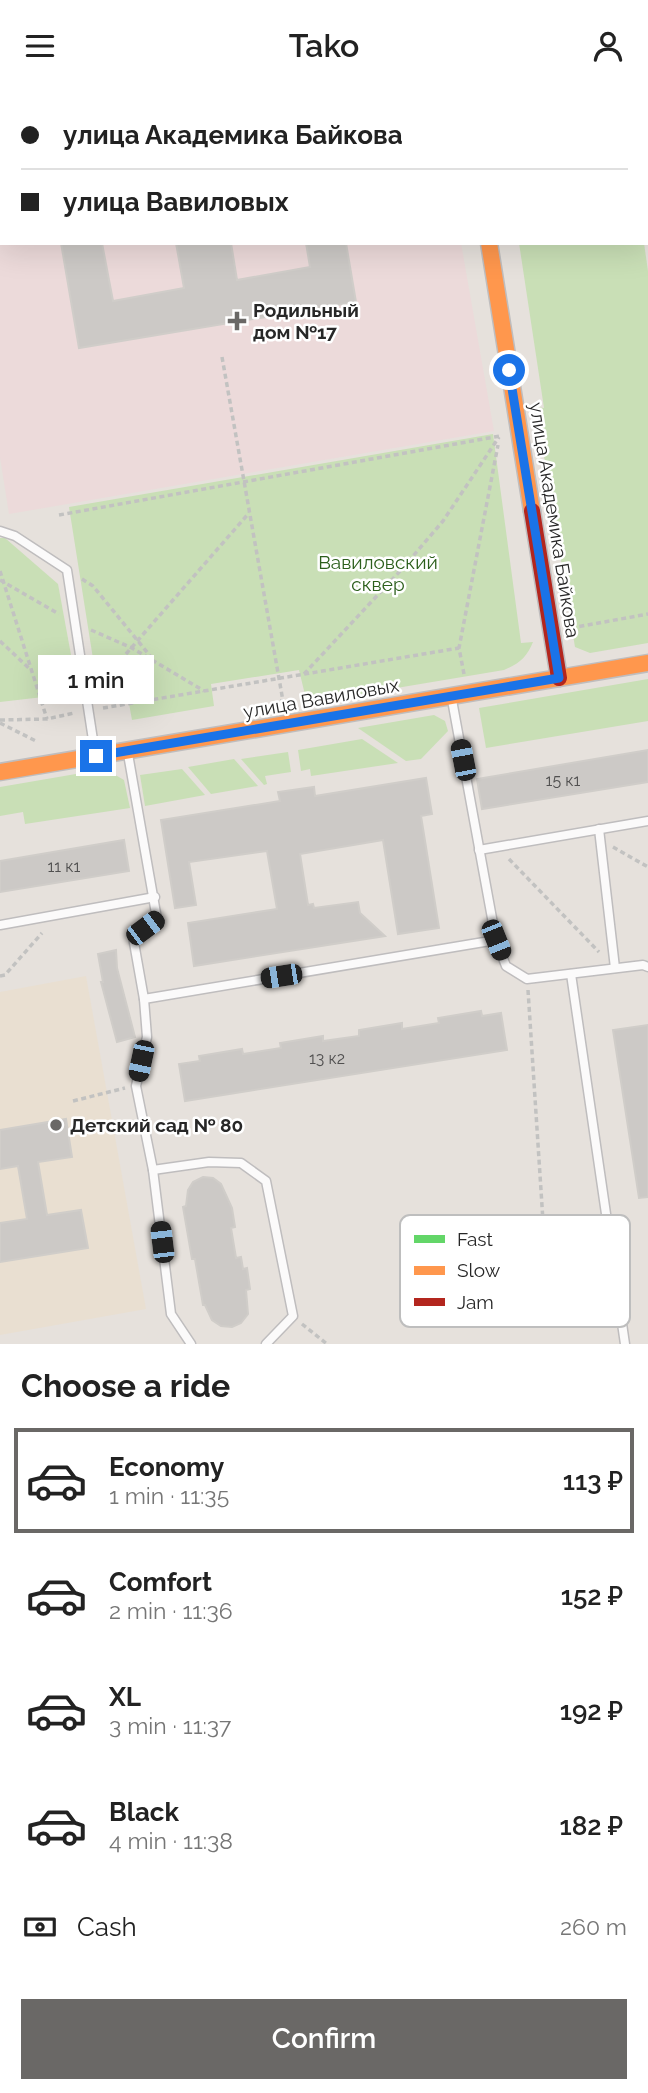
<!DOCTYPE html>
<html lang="en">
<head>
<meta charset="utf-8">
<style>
  :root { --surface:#fff; --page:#f2f2f2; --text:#222; --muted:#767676; --line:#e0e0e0; --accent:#6a6866 }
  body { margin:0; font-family:Raleway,sans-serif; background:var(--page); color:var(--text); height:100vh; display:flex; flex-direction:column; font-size:26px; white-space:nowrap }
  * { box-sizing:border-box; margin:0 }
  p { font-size:23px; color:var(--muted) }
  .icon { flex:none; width:38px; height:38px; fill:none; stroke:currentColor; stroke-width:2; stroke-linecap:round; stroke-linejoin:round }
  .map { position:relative; height:1253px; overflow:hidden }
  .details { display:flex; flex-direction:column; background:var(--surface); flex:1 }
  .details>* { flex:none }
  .top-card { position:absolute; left:0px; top:0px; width:649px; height:154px; box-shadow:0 7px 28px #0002; display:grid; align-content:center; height:154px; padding:0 21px; background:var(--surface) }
  .end { position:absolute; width:32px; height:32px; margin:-16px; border:9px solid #1a73e8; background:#fff; box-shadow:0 0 0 4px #fff }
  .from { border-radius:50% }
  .bubble { position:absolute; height:49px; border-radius:0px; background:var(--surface); box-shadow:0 7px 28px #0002; font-size:23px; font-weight:600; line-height:49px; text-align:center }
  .car { position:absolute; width:21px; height:42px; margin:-21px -10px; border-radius:9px; box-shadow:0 0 5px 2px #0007; background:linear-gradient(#222 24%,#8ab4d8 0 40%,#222 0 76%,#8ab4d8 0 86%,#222 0) }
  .top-card b { display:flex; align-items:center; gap:24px; height:66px; font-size:26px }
  .top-card b+b { border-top:2px solid var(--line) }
  .top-card i { width:18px; height:18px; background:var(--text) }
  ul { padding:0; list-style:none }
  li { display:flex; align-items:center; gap:21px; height:105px; margin:0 14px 10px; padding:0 7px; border:4px solid transparent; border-radius:0px }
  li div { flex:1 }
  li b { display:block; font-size:26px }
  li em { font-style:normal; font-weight:600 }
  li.current { border-color:var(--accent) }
  li>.icon { width:63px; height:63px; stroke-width:1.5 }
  h2 { padding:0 21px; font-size:32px; line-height:84px }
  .pay { display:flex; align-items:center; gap:18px; height:77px; padding:0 21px; font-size:26px }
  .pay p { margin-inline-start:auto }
  .primary-button { display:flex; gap:14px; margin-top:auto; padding:14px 21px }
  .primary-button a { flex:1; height:80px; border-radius:0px; background:var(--accent); color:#fff; font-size:28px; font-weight:600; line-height:80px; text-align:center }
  header { display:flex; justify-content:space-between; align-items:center; height:91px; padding:0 21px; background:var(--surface); font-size:32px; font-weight:600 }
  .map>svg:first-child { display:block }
</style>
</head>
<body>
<header><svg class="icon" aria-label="menu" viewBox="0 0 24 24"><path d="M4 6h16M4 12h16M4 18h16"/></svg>Tako<svg class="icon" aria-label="person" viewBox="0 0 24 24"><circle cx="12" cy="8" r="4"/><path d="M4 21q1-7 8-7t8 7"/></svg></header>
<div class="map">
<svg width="648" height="1253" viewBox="0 0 648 1253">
  <rect width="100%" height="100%" fill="#e6e1dc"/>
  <!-- education -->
  <polygon fill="#e9dfd1" points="86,885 146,1218 0,1244 0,901"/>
  <!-- medical -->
  <polygon fill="#ecdada" points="0,0 436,0 2,2 2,152 461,152 494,340 9,423 0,366"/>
  <!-- green -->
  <g fill="#c9dfb6">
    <polygon points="519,152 644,152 648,180 648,552 590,562 575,556 536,316 544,317"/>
    <path d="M493,343l28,209 12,-1c-6,15 -14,22 -29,28l-197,33 -8,-33 -88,14 3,22 -82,14 -4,-22 -28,5 -31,-196z"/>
    <polygon points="0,447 5,447 58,493 78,602 0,611"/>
    <polygon points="648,588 648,630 486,657 479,617"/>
    <polygon points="434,624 445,630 448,640 421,668 406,670 358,637"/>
    <polygon points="362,648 398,672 311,685 310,678 301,680 298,659"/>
    <polygon points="288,661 291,681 265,685 267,693 264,694 241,668"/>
    <polygon points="234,668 258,695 211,703 188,676"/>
    <polygon points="105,678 124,689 130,717 25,733 23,721 0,725 0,696"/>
    <polygon points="182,678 205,704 145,715 140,684"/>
  </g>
  <!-- pitch -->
  <polygon fill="#d4e3b3" points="455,1123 463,1209 412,1214 403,1128"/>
  <!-- building -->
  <g fill="#ccc9c6" stroke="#d0cdc9" stroke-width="2">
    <polygon points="61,152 102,152 113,210 184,197 176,152 231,152 237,189 310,176 306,152 346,152 356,211 79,257"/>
    <polygon points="648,659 648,691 482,718 477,688"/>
    <polygon points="426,687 432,723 421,725 439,837 398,843 383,749 300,763 308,814 313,813 314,817 358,811 360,822 385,845 194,875 188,832 277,818 267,760 189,771 196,814 175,817 161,729 280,710 278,701 314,696 315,705"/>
    <polygon points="124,749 129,780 0,801 0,770"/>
    <polygon points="116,859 117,877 135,946 117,951 101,891 103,891 98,863"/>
    <polygon points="481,920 482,925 501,922 507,959 185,1010 179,973 200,970 199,965 242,958 243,963 281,957 280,952 323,945 323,950 359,945 359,939 402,932 402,938 439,932 438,927"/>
    <polygon points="648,934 648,1106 639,1107 613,939"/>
    <polygon points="66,1028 72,1066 38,1071 47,1124 81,1119 88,1157 0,1171 0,1132 27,1128 18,1075 0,1078 0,1039"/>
    <polygon points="203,1086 213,1087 221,1093 232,1117 235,1136 231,1137 236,1167 241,1166 243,1178 247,1177 250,1198 246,1199 248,1223 241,1232 232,1236 221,1235 212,1229 205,1214 203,1214 195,1168 192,1168 183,1116 186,1115 188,1099 193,1091"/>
  </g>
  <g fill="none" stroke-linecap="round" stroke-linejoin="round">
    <defs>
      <g id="lane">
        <polyline points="0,440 15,445 67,479 95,662"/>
        <polyline points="452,609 496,849 506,875 527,888 643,874 648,876"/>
        <polyline points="128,663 157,828 133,846 144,908 496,849"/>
        <polyline points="599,738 615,877"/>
        <polyline points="479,759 648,730"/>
        <polyline points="0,834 155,806"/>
        <polyline points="571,883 625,1253"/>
        <polyline points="144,908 147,946 136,995 153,1079 171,1223 191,1253"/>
        <polyline points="153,1079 209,1071 241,1072 266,1090 293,1225 266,1253"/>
      </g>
      <polyline id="fast" points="465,0 465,2"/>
      <g id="slow">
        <polyline points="489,152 532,420"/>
        <polyline points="0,681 648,572"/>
      </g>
      <polyline id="jam" points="532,420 559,587"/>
    </defs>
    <!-- lane casing -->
    <use href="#lane" stroke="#bfbdbe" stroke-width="11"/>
    <!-- fast casing -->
    <use href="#fast" stroke="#bfbdbe" stroke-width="19"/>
    <!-- slow casing -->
    <use href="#slow" stroke="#bfbdbe" stroke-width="19"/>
    <!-- jam casing -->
    <use href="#jam" stroke="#bfbdbe" stroke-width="19"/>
    <!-- path -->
    <g stroke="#c2c2c1" stroke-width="3.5" stroke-dasharray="5 3.5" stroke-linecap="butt">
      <polyline points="222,266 283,610 280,610"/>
      <polyline points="59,424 500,345"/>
      <polyline points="0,480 47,628"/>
      <polyline points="82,488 93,495 151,566"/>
      <polyline points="0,489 59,523"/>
      <polyline points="571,537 648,523"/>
      <polyline points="91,539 132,557 204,600"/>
      <polyline points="0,550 32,580"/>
      <polyline points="304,583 402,478 443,430 499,346"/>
      <polyline points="464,583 459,557 498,354"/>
      <polyline points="98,595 249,422"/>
      <polyline points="103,617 459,557"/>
      <polyline points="0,629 47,628 74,622"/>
      <polyline points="0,632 38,651"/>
      <polyline points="613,756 648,776"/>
      <polyline points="509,768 599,861"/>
      <polyline points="0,885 5,884 42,842"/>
      <polyline points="528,899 543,1130 557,1232"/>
      <polyline points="73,1010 125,997"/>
      <polyline points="302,1233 327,1253"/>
    </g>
    <!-- lane -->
    <use href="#lane" stroke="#fbfafa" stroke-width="8"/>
    <!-- fast -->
    <use href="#fast" stroke="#63d668" stroke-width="16"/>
    <!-- slow -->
    <use href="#slow" stroke="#ff974d" stroke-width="16"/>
    <!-- jam -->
    <use href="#jam" stroke="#b3261e" stroke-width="16"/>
  </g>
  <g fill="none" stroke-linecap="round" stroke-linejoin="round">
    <!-- route -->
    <polyline stroke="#1a73e8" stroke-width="9" points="96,665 559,587 509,279"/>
  </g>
  <!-- markers -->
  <g fill="#6a6866" stroke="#fff" stroke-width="2.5">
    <path d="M233.5 219.5h7v7h7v7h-7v7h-7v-7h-7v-7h7z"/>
    <circle cx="56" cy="1034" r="7"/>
  </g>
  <g text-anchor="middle" stroke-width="5" stroke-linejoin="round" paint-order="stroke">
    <!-- number labels -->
    <g font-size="16" fill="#515050">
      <text x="563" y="695">15 к1</text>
      <text x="64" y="781">11 к1</text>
      <text x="327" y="973">13 к2</text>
    </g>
    <!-- poi labels -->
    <g font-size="19" font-weight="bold" fill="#272727" stroke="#fff" text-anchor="start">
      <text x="253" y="226">Родильный<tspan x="253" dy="22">дом №17</tspan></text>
      <text x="70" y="1041">Детский сад № 80</text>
    </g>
    <!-- street labels -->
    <g font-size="19" fill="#272727" stroke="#fff">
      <text transform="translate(555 429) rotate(81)" y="7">улица Академика Байкова</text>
      <text transform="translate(321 607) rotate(-10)" y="7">улица Вавиловых</text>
    </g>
    <!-- park labels -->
    <g font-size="19" fill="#2c5f1c" stroke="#fff">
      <text x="378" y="478">Вавиловский<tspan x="378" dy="22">сквер</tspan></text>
    </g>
  </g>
  <!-- legend -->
  <rect x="400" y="1124" width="230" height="112" rx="10" fill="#fff" stroke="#bebebe" stroke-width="2"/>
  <rect x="414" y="1144" width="31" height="8" fill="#63d668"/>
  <rect x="414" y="1175" width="31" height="9" fill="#ff974d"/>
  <rect x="414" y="1207" width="31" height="8" fill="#b3261e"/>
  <g font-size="19" fill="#272727">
    <text x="457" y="1155">Fast</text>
    <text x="457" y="1186">Slow</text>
    <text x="457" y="1218">Jam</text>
  </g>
</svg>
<i class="end from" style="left:509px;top:279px"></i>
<i class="end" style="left:96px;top:665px"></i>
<div class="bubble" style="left:38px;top:564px;width:116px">1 min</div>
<i class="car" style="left:463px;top:669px;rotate:349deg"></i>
<i class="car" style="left:145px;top:837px;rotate:53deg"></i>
<i class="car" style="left:496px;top:849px;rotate:158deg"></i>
<i class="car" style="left:281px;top:885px;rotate:261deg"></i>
<i class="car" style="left:141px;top:970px;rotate:192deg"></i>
<i class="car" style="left:162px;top:1151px;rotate:353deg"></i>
<div class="top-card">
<b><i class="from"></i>улица Академика Байкова</b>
<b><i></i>улица Вавиловых</b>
</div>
</div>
<section class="details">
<h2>Choose a ride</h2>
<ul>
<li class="current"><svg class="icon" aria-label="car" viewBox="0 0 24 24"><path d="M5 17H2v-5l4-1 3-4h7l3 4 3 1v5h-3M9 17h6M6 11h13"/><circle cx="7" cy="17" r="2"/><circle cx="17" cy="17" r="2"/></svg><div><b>Economy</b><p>1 min · 11:35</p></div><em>113 ₽</em></li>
<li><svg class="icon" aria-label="car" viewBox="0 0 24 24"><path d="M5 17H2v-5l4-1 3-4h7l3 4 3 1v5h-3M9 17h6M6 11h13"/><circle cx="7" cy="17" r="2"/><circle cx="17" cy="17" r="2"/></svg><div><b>Comfort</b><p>2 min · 11:36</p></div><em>152 ₽</em></li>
<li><svg class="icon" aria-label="car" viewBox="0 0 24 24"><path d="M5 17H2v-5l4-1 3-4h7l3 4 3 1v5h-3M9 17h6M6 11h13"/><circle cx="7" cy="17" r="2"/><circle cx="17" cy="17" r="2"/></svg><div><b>XL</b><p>3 min · 11:37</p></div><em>192 ₽</em></li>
<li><svg class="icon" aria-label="car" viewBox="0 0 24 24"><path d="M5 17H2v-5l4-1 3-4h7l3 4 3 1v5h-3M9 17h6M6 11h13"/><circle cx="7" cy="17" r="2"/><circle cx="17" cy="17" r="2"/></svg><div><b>Black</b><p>4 min · 11:38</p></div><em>182 ₽</em></li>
</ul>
<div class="pay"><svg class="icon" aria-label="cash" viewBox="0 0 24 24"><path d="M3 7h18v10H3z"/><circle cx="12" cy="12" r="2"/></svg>Cash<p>260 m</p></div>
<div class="primary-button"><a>Confirm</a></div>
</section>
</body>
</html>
